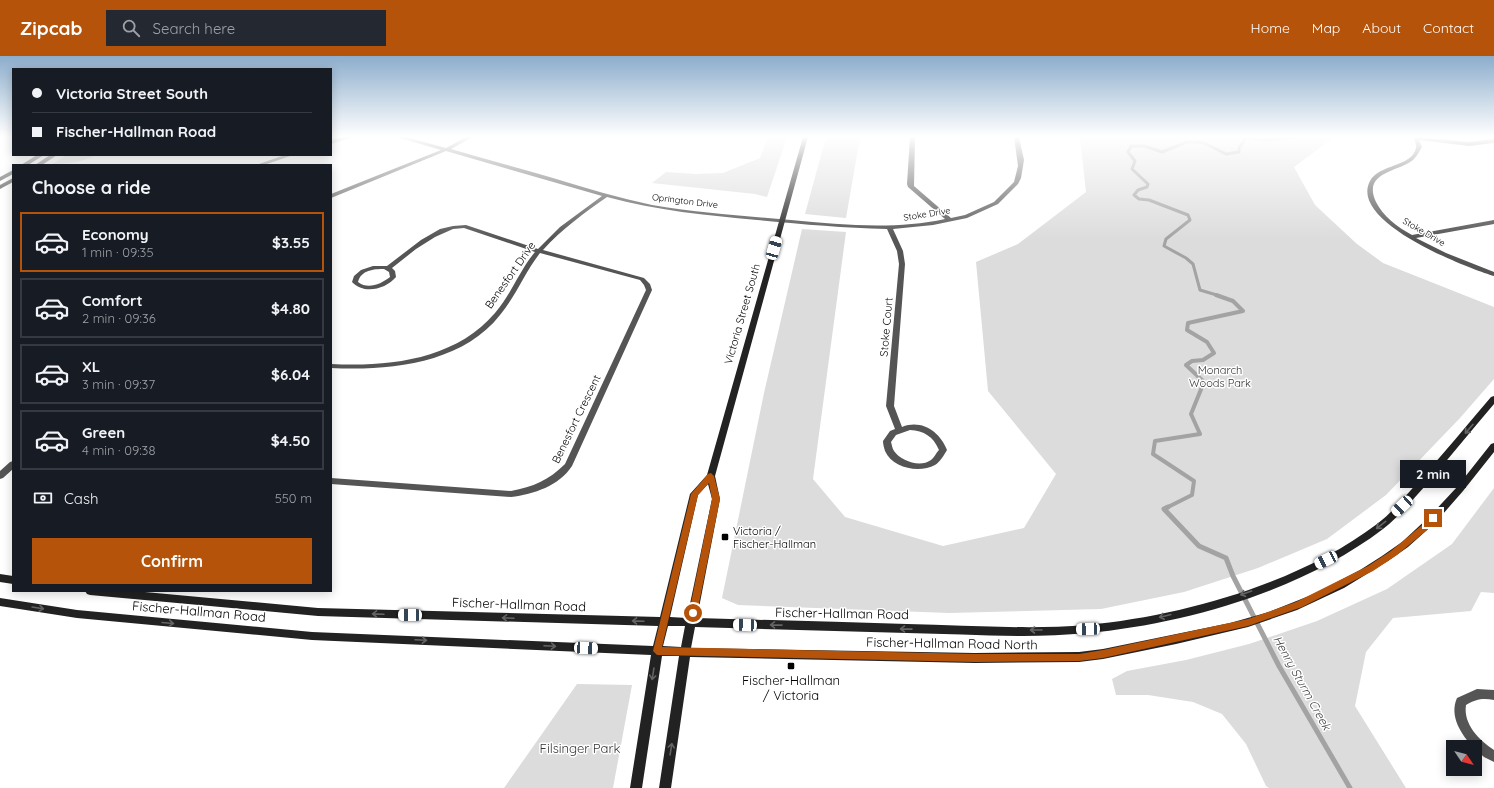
<!DOCTYPE html>
<html lang="en">
<head>
<meta charset="utf-8">
<style>
  :root { --surface:#171b24; --page:#242831; --text:#f1f3f6; --muted:#9ea1a6; --line:#363941; --accent:#b45309 }
  body { margin:0; font-family:Quicksand,sans-serif; background:var(--page); color:var(--text); height:100vh; display:flex; flex-direction:column; font-size:15px; white-space:nowrap }
  * { box-sizing:border-box; margin:0 }
  p { font-size:13px; color:var(--muted) }
  .icon { flex:none; width:22px; height:22px; fill:none; stroke:currentColor; stroke-width:2; stroke-linecap:round; stroke-linejoin:round }
  .map { position:relative; flex:1; overflow:hidden }
  .panel { position:absolute; left:12px; top:108px; width:320px; height:428px; display:flex; flex-direction:column; background:var(--surface); border-radius:0px; box-shadow:0 2px 10px #0003 }
  .panel>* { flex:none }
  .hud { position:absolute; left:12px; top:12px; width:320px; height:88px; border-radius:0px; box-shadow:0 2px 10px #0003; display:grid; align-content:center; height:88px; padding:0 20px; background:var(--surface) }
  .needle { width:26px; rotate:125deg }
  .fabs { position:absolute; left:1446px; top:684px; display:grid; gap:8px }
  .fabs a { display:grid; place-items:center; width:36px; height:36px; border-radius:0px; background:var(--surface); box-shadow:0 2px 10px #0003; font-size:20px }
  .end { position:absolute; width:18px; height:18px; margin:-9px; border:5px solid #b45309; background:#fff; box-shadow:0 0 0 2px #fff }
  .from { border-radius:50% }
  .bubble { position:absolute; height:28px; border-radius:0px; background:var(--surface); box-shadow:0 2px 10px #0003; font-size:13px; font-weight:700; line-height:28px; text-align:center }
  .car { position:absolute; width:12px; height:24px; margin:-12px -6px; border-radius:5px; box-shadow:0 0 3px 1px #0007; background:linear-gradient(#fff 24%,#345 0 40%,#fff 0 76%,#345 0 86%,#fff 0) }
  .hud b { display:flex; align-items:center; gap:14px; height:38px; font-size:15px }
  .hud b+b { border-top:1px solid var(--line) }
  .hud i { width:10px; height:10px; background:var(--text) }
  ul { padding:0; list-style:none }
  li { display:flex; align-items:center; gap:12px; height:60px; margin:0 8px 6px; padding:0 12px; border:2px solid var(--line); border-radius:0px }
  li div { flex:1 }
  li b { display:block; font-size:15px }
  li em { font-style:normal; font-weight:700 }
  li.current { border-color:var(--accent) }
  li>.icon { width:36px; height:36px; stroke-width:1.5 }
  h2 { padding:0 20px; font-size:18px; line-height:48px }
  .pay { display:flex; align-items:center; gap:10px; height:44px; padding:0 20px; font-size:15px }
  .pay p { margin-inline-start:auto }
  .action { display:flex; gap:8px; margin-top:auto; padding:8px 20px }
  .action a { flex:1; height:46px; border-radius:0px; background:var(--accent); color:#fff; font-size:16px; font-weight:700; line-height:46px; text-align:center }
  header { display:flex; align-items:center; gap:24px; box-sizing:border-box; height:56px; padding:0 20px; background:var(--accent); color:#fff }
  header strong { font-size:19px }
  nav { display:flex; gap:22px; margin-inline-start:auto; font-size:14px }
  .search { width:280px; height:36px; background:var(--page); display:flex; align-items:center; gap:10px; box-sizing:border-box; padding:0 14px; border-radius:0px; color:var(--muted); font-size:15px }
  .map>svg:first-child { display:block }
</style>
</head>
<body>
<header>
<strong>Zipcab</strong>
<div class="search"><svg class="icon" aria-label="search" viewBox="0 0 24 24"><circle cx="10" cy="10" r="6"/><path d="M15 15l6 6"/></svg>Search here</div>
<nav><a>Home</a><a>Map</a><a>About</a><a>Contact</a></nav>
</header>
<div class="map">
<svg width="1494" height="732" viewBox="0 0 1494 732">
  <rect width="100%" height="100%" fill="#fff"/>
  <!-- green -->
  <g fill="#dcdcdc">
    <polygon points="768,81 787,81 767,141 755,138 652,127 666,116 696,118 723,117 760,102"/>
    <polygon points="826,81 860,81 846,162 805,158"/>
    <polygon points="1080,81 1334,81 1294,111 1315,149 1357,188 1383,207 1494,251 1494,323 1460,362 1386,439 1327,483 1258,512 1184,536 1101,553 949,557 738,549 722,542 764,337 802,173 846,176 813,423 845,461 943,490 1024,472 1056,418 988,335 976,206 1018,188 1086,136"/>
    <polygon points="67,99 99,99 77,106 50,109"/>
    <polygon points="1494,432 1494,537 1481,536 1471,555 1393,562 1366,596 1355,650 1406,732 1269,732 1266,730 1246,688 1222,658 1193,646 1148,639 1116,639 1112,623 1127,615 1186,604 1249,588 1317,565 1387,533 1452,488"/>
    <polygon points="577,628 632,629 613,732 504,732"/>
  </g>
  <g fill="none" stroke-linecap="round" stroke-linejoin="round">
    <!-- stream-far2 -->
    <polyline stroke="#a3a3a3" stroke-width="3" points="1220,240 1200,234 1193,208 1186,202 1164,190 1166,183 1190,164 1188,159 1149,144 1139,143 1134,139 1138,134 1147,131 1148,128 1132,113 1135,105 1128,96 1131,90 1144,90 1162,96 1187,86 1198,86 1204,87 1226,98 1239,96 1239,92 1246,82 1265,84 1296,81"/>
    <!-- stream-far1 -->
    <polyline stroke="#a3a3a3" stroke-width="4" points="1166,452 1192,439 1194,425 1153,398 1155,385 1200,378 1191,358 1204,326 1186,309 1192,305 1203,304 1214,297 1207,286 1187,274 1188,267 1243,255 1233,245 1216,239"/>
    <!-- stream -->
    <polyline stroke="#a3a3a3" stroke-width="5" points="1168,451 1164,453 1199,490 1226,502 1233,520 1279,610 1350,732"/>
    <!-- street -->
    <g fill="#555" fill-rule="evenodd">
      <polygon points="345,81 352,81 331,88 331,84"/>
      <path d="M400,81h6l40,11 20,-11h5v1l-20,11c34,10 68,19 102,29 33,10 66,20 99,27 46,8 93,11 139,15 51,5 104,10 154,-1l-37,-32 -1,-3 3,-47h5l-1,49 37,32 14,-3 29,-13 20,-20 4,-16 -4,-29h5l5,23 -3,18 -3,6 -20,20 -31,14 -34,7 -40,4 10,22 2,13 -11,142 8,21c20,-8 38,5 45,23 -3,5 -7,12 -12,15 -15,8 -42,4 -50,-14 -1,-3 -2,-7 -2,-10l7,-10 5,-2 -9,-23 13,-142 -2,-13 -10,-22c-44,-1 -86,-5 -130,-9 -51,-5 -99,-9 -150,-23 -23,16 -45,32 -64,53l101,28 6,6 2,6 -80,176c-13,20 -38,28 -61,31l-180,-13v-6l180,13c22,-4 38,-11 54,-27l81,-174 -2,-5 -4,-5 -100,-27c-15,19 -24,43 -40,62 -38,49 -112,56 -169,53v-4c57,3 124,-4 164,-51 16,-18 24,-42 40,-61l-71,-24 -11,1 -18,8 -19,12 -24,19 3,3 1,6c-10,12 -32,18 -44,5l2,-6 7,-6 12,-4h14l34,-26 19,-11 13,-3 13,-1 72,24 22,-22 42,-31 -156,-45 -115,47v-4l110,-44 -41,-12zM384,213l5,3 1,5c-9,7 -22,13 -32,5 3,-12 16,-13 26,-13zM910,374c14,1 23,6 29,20 -3,3 -5,8 -8,10 -11,8 -30,1 -37,-9 -2,-3 -2,-6 -3,-9l5,-7z"/>
      <path d="M1414,81l55,5 25,-3v4l-25,3 -50,-6 3,7c-3,5 -5,9 -9,13 -15,12 -51,12 -37,42 7,14 21,25 36,33l82,-15v4l-78,14 30,15 48,19v4c-27,-8 -146,-54 -124,-95 9,-17 42,-14 46,-33 1,-3 -2,-8 -2,-11z"/>
      <polygon points="285,99 293,99 264,109 256,109"/>
      <polygon points="13,405 13,413 3,422 0,423 0,415 10,406"/>
      <path d="M1477,633l17,1v10c-11,-2 -18,-1 -28,5 -3,19 13,35 28,45v12l-10,-5 -9,-8v-2h-2c-12,-13 -24,-31 -16,-49z"/>
    </g>
    <!-- secondary -->
    <g fill="#222" fill-rule="evenodd">
      <path d="M803,81h5l-93,339 5,23 -23,119c70,2 140,4 210,6 59,1 120,6 180,1 97,-9 212,-42 290,-101 16,-12 29,-29 43,-44 24,-27 47,-55 71,-83l3,-1v8c-23,27 -45,54 -68,81 -14,15 -27,32 -43,44 -80,61 -197,95 -296,104 -58,6 -122,1 -180,0 -71,-2 -141,-4 -212,-6l-4,21 284,5 104,-1 24,-3 127,-26 39,-11 45,-18 46,-24 22,-14 20,-14 27,-25 28,-30 34,-43 3,-1v9l-31,39 -27,31 -28,25 -20,14 -44,27 -47,22 -49,17 -72,17 -73,15 -24,3 -104,1 -285,-6 -19,131h-12l20,-132h-17l-20,132h-12l21,-133 -339,-15 -235,-22 -77,-12v-8l77,12 235,22 341,14 5,-20 -340,-10 -228,-21 -3,-1 -2,-3h49l184,17 342,9 30,-123 17,-19zM708,428l4,15 -25,119 -17,-1 28,-122zM668,570h17l-4,21 -18,-1z"/>
      <polygon points="37,99 44,99 28,109 21,109"/>
      <polygon points="50,99 57,99 42,109 35,109"/>
      <polygon points="13,114 13,118 0,125 0,121"/>
      <polygon points="13,122 13,126 0,133 0,129"/>
      <polygon points="0,518 13,520 13,528 0,526"/>
    </g>
  </g>
  <!-- one-way arrows -->
  <defs><path id="oneway-shaft" d="M-6 0H5M1.5-3L5.5 0L1.5 3" fill="none" stroke-width="1.6" stroke-linecap="round" stroke-linejoin="round"/></defs>
  <g stroke="#646464">
    <use href="#oneway-shaft" transform="translate(1469 373) rotate(131)"/>
    <use href="#oneway-shaft" transform="translate(1381 469) rotate(142)"/>
    <use href="#oneway-shaft" transform="translate(1246 537) rotate(161)"/>
    <use href="#oneway-shaft" transform="translate(38 552) rotate(9)"/>
    <use href="#oneway-shaft" transform="translate(378 558) rotate(-178)"/>
    <use href="#oneway-shaft" transform="translate(1165 560) rotate(166)"/>
    <use href="#oneway-shaft" transform="translate(508 562) rotate(-178)"/>
    <use href="#oneway-shaft" transform="translate(638 565) rotate(-178)"/>
    <use href="#oneway-shaft" transform="translate(168 567) rotate(5)"/>
    <use href="#oneway-shaft" transform="translate(776 569) rotate(-179)"/>
    <use href="#oneway-shaft" transform="translate(906 573) rotate(-179)"/>
    <use href="#oneway-shaft" transform="translate(1036 574) rotate(-180)"/>
    <use href="#oneway-shaft" transform="translate(421 584) rotate(3)"/>
    <use href="#oneway-shaft" transform="translate(550 590) rotate(3)"/>
    <use href="#oneway-shaft" transform="translate(653 618) rotate(99)"/>
    <use href="#oneway-shaft" transform="translate(671 693) rotate(-81)"/>
  </g>
  <!-- sky -->
  <linearGradient id="sky" x2="0" y2="1"><stop stop-color="#8cadcc"/><stop offset="0.44" stop-color="#fff"/><stop offset="1" stop-color="#fff" stop-opacity="0"/></linearGradient>
  <rect width="1494" height="183" fill="url(#sky)"/>
  <!-- route -->
  <polygon fill="#b45309" points="711,417 714,420 720,443 697,557 693,561 689,557 712,443 709,427 698,439 662,591 976,598 1079,598 1103,594 1248,563 1296,546 1368,510 1391,495 1421,470 1430,461 1435,461 1436,462 1427,474 1397,499 1373,515 1302,551 1248,570 1103,602 1079,605 976,606 657,599 653,595 691,438 708,418"/>
  <!-- markers -->
  <g fill="#000" stroke="#fff" stroke-width="1.5">
    <rect x="721" y="477" width="8" height="8" rx="2"/>
    <rect x="787" y="606" width="8" height="8" rx="2"/>
  </g>
  <g text-anchor="middle" stroke-width="3" stroke-linejoin="round" paint-order="stroke">
    <!-- far-street labels -->
    <g font-size="9" fill="#000" stroke="#fff">
      <text transform="translate(685 145) rotate(7)" y="3">Oprington Drive</text>
      <text transform="translate(927 158) rotate(-9)" y="3">Stoke Drive</text>
      <text transform="translate(1424 176) rotate(30)" y="3">Stoke Drive</text>
    </g>
    <!-- street labels -->
    <g font-size="11" fill="#000" stroke="#fff">
      <text transform="translate(510 219) rotate(-55)" y="4">Benesfort Drive</text>
      <text transform="translate(742 258) rotate(-74)" y="4">Victoria Street South</text>
      <text transform="translate(886 271) rotate(-85)" y="4">Stoke Court</text>
      <text transform="translate(576 363) rotate(-64)" y="4">Benesfort Crescent</text>
    </g>
    <!-- park labels -->
    <g font-size="11" fill="#333" stroke="#fff">
      <text x="1220" y="318">Monarch<tspan x="1220" dy="13">Woods Park</tspan></text>
    </g>
    <!-- poi labels -->
    <g font-size="11" fill="#000" stroke="#fff" text-anchor="start">
      <text x="733" y="479">Victoria /<tspan x="733" dy="13">Fischer-Hallman</tspan></text>
    </g>
    <!-- water labels -->
    <g font-size="12" font-style="italic" fill="#444" stroke="#fff">
      <text transform="translate(1302 627) rotate(61)" y="4">Henry Sturm Creek</text>
    </g>
    <!-- near-street labels -->
    <g font-size="13" fill="#000" stroke="#fff">
      <text transform="translate(519 548) rotate(2)" y="5">Fischer-Hallman Road</text>
      <text transform="translate(199 555) rotate(5)" y="5">Fischer-Hallman Road</text>
      <text transform="translate(842 557) rotate(1)" y="5">Fischer-Hallman Road</text>
      <text transform="translate(952 587) rotate(1)" y="5">Fischer-Hallman Road North</text>
    </g>
    <!-- near-poi labels -->
    <g font-size="13" fill="#000" stroke="#fff">
      <text x="791" y="629">Fischer-Hallman<tspan x="791" dy="15">/ Victoria</tspan></text>
    </g>
    <!-- near-park labels -->
    <g font-size="13" fill="#333" stroke="#fff">
      <text x="580" y="697">Filsinger Park</text>
    </g>
  </g>
</svg>
<div class="fabs">
<a><svg class="needle" viewBox="-14 -14 28 28"><path d="M0-13l5 13h-10z" fill="#e53935"/><path d="M0 13l5-13h-10z" fill="#9ea1a6"/></svg></a>
</div>
<i class="end from" style="left:693px;top:557px"></i>
<i class="end" style="left:1433px;top:462px"></i>
<div class="bubble" style="left:1400px;top:404px;width:66px">2 min</div>
<i class="car" style="left:774px;top:192px;rotate:16deg"></i>
<i class="car" style="left:1402px;top:450px;rotate:227deg"></i>
<i class="car" style="left:1326px;top:504px;rotate:244deg"></i>
<i class="car" style="left:410px;top:559px;rotate:271deg"></i>
<i class="car" style="left:745px;top:569px;rotate:272deg"></i>
<i class="car" style="left:1088px;top:573px;rotate:268deg"></i>
<i class="car" style="left:586px;top:592px;rotate:93deg"></i>
<div class="hud">
<b><i class="from"></i>Victoria Street South</b>
<b><i></i>Fischer-Hallman Road</b>
</div>
<section class="panel">
<h2>Choose a ride</h2>
<ul>
<li class="current"><svg class="icon" aria-label="car" viewBox="0 0 24 24"><path d="M5 17H2v-5l4-1 3-4h7l3 4 3 1v5h-3M9 17h6M6 11h13"/><circle cx="7" cy="17" r="2"/><circle cx="17" cy="17" r="2"/></svg><div><b>Economy</b><p>1 min · 09:35</p></div><em>$3.55</em></li>
<li><svg class="icon" aria-label="car" viewBox="0 0 24 24"><path d="M5 17H2v-5l4-1 3-4h7l3 4 3 1v5h-3M9 17h6M6 11h13"/><circle cx="7" cy="17" r="2"/><circle cx="17" cy="17" r="2"/></svg><div><b>Comfort</b><p>2 min · 09:36</p></div><em>$4.80</em></li>
<li><svg class="icon" aria-label="car" viewBox="0 0 24 24"><path d="M5 17H2v-5l4-1 3-4h7l3 4 3 1v5h-3M9 17h6M6 11h13"/><circle cx="7" cy="17" r="2"/><circle cx="17" cy="17" r="2"/></svg><div><b>XL</b><p>3 min · 09:37</p></div><em>$6.04</em></li>
<li><svg class="icon" aria-label="car" viewBox="0 0 24 24"><path d="M5 17H2v-5l4-1 3-4h7l3 4 3 1v5h-3M9 17h6M6 11h13"/><circle cx="7" cy="17" r="2"/><circle cx="17" cy="17" r="2"/></svg><div><b>Green</b><p>4 min · 09:38</p></div><em>$4.50</em></li>
</ul>
<div class="pay"><svg class="icon" aria-label="cash" viewBox="0 0 24 24"><path d="M3 7h18v10H3z"/><circle cx="12" cy="12" r="2"/></svg>Cash<p>550 m</p></div>
<div class="action"><a>Confirm</a></div>
</section>
</div>
</body>
</html>
